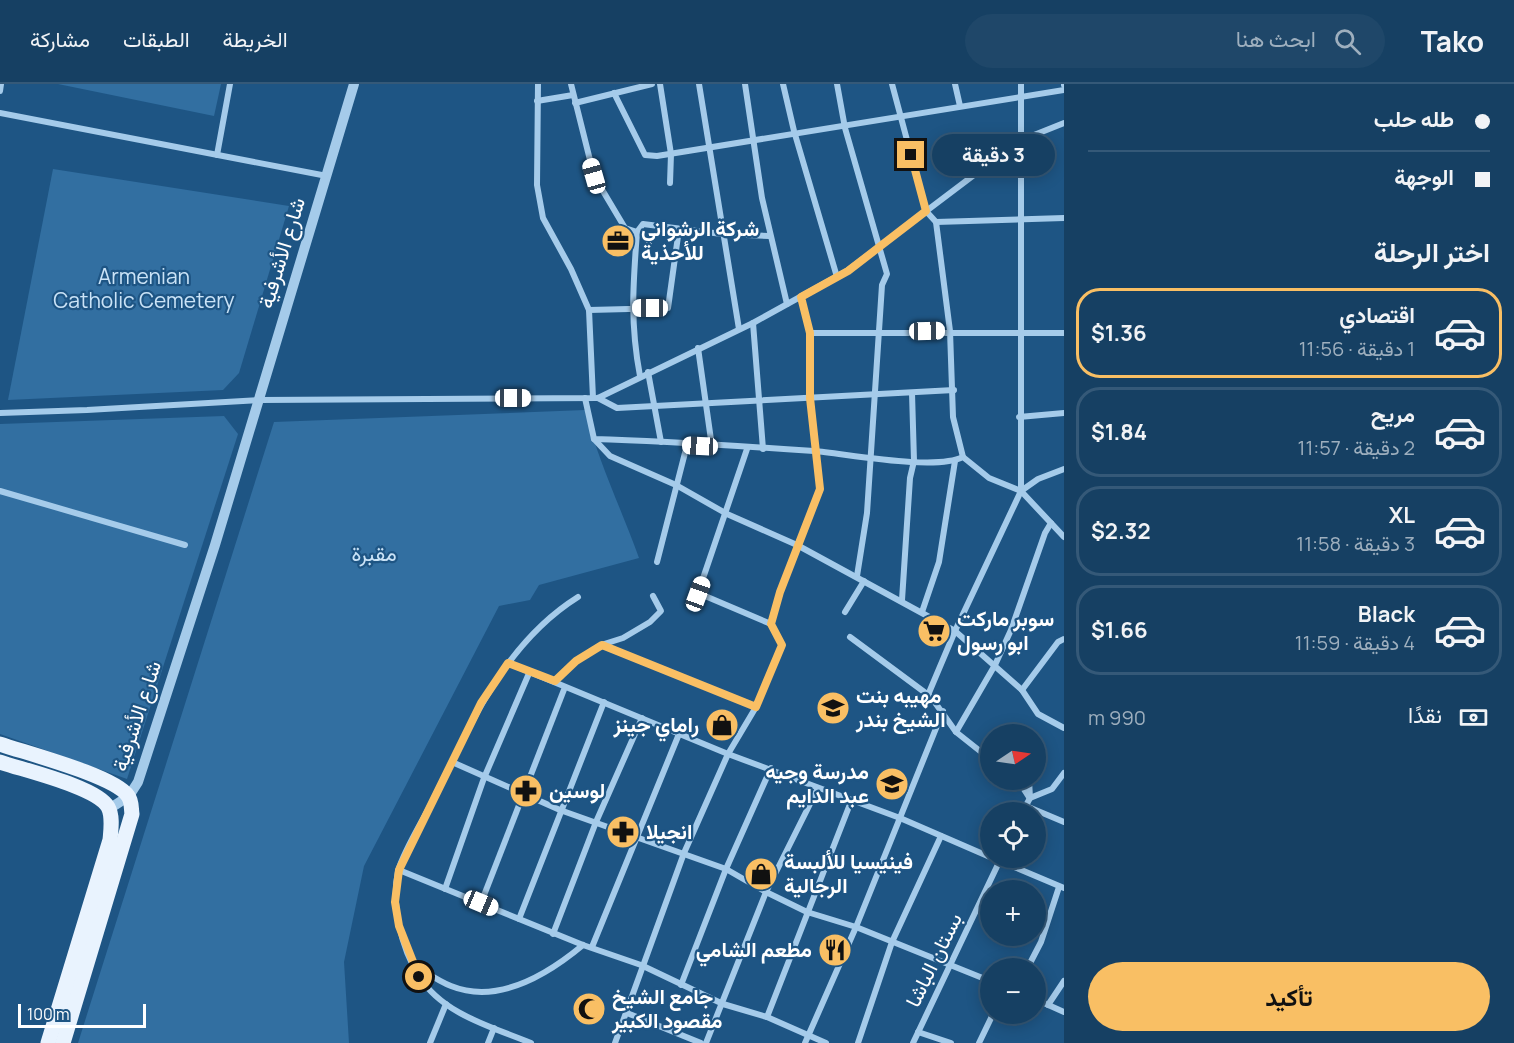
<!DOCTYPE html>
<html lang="ar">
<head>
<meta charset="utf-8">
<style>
  :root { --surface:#164063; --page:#1f4769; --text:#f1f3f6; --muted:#9eafbe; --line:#355978; --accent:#f9bf64 }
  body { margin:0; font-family:Manrope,Vazirmatn,sans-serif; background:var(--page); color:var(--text); direction:rtl; height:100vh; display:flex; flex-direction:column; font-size:22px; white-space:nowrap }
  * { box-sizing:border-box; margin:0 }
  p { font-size:20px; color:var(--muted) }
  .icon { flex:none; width:33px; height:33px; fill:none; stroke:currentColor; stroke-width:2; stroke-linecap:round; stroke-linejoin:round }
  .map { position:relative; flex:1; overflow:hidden; direction:ltr }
  .sheet { display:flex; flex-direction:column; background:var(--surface); width:450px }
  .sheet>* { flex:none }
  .top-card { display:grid; align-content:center; height:132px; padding:0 24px; background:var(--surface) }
  .needle { width:39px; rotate:77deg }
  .tools { position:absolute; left:980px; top:640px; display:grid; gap:12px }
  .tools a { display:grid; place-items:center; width:66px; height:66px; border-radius:50%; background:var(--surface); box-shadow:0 3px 15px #0003,0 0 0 2px var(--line); font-size:30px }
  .scale { position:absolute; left:18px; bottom:15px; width:128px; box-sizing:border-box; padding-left:6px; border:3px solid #fff; border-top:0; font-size:16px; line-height:21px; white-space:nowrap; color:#fff; -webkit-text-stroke:4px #1e5584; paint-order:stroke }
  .end { position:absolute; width:27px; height:27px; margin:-14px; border:8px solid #f9bf64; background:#111; box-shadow:0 0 0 3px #111 }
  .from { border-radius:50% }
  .bubble { position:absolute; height:42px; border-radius:21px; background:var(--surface); box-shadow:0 3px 15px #0003,0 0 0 2px var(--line); font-size:20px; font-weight:700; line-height:42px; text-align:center; direction:rtl }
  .car { position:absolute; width:18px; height:36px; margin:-18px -9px; border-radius:8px; box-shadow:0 0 4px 2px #0007; background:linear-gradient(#fff 24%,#345 0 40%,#fff 0 76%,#345 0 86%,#fff 0) }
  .top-card b { display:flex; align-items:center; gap:21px; height:57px; font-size:22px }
  .top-card b+b { border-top:2px solid var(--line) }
  .top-card i { width:15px; height:15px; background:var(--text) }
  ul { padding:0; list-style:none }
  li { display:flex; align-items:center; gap:18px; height:90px; margin:0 12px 9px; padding:0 12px; border:3px solid var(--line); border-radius:24px }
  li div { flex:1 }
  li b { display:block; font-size:22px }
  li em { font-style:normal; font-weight:700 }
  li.active { border-color:var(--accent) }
  li>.icon { width:54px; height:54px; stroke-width:1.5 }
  h2 { padding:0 24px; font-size:27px; line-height:72px }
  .pay { display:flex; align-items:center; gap:15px; height:66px; padding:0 24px; font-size:22px }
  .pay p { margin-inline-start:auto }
  .primary-button { display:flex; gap:12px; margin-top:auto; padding:12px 24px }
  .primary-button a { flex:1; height:69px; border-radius:36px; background:var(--accent); color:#111; font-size:24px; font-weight:700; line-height:69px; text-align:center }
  header { display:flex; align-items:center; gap:36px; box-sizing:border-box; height:84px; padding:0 30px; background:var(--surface); border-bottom:2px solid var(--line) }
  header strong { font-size:28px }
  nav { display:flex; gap:33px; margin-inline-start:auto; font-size:21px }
  .search { width:420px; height:54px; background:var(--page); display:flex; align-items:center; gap:15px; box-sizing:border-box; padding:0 21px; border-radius:33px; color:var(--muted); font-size:22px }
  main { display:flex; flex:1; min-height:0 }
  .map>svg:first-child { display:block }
</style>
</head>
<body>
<header>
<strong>Tako</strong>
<div class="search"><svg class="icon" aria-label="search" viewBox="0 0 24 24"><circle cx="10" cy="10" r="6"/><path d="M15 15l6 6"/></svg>ابحث هنا</div>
<nav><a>الخريطة</a><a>الطبقات</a><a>مشاركة</a></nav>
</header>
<main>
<section class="sheet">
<div class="top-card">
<b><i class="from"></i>طله حلب</b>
<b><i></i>الوجهة</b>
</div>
<h2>اختر الرحلة</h2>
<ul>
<li class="active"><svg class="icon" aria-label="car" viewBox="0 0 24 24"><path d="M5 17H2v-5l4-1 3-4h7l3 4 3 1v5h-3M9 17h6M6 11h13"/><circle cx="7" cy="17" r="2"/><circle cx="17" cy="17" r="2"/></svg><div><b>اقتصادي</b><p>1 دقيقة · 11:56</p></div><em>$1.36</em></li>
<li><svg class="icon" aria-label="car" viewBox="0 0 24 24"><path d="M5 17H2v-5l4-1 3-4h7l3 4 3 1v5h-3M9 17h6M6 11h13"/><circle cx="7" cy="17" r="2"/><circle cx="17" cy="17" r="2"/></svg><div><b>مريح</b><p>2 دقيقة · 11:57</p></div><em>$1.84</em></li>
<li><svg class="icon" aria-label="car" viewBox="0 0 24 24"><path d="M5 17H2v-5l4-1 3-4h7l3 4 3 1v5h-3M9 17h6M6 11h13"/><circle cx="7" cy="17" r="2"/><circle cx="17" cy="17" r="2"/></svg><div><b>XL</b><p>3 دقيقة · 11:58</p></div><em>$2.32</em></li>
<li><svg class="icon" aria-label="car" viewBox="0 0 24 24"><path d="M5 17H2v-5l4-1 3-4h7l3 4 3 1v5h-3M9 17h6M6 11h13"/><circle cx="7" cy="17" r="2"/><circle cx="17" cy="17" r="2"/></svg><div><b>Black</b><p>4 دقيقة · 11:59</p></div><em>$1.66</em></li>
</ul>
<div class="pay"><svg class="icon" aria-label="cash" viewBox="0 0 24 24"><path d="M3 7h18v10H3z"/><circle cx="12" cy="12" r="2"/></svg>نقدًا<p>990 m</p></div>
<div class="primary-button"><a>تأكيد</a></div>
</section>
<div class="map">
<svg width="1064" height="959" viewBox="0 0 1064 959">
  <rect width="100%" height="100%" fill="#1e5584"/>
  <!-- green -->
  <g fill="#326fa1">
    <polygon points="58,0 221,0 214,32"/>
    <polygon points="53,85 289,122 239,289 223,306 8,316"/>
    <path d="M585,326c13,51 36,98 54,148l-100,27 -9,15 -31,6 -135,260 -20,96 5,81h-271l196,-621z"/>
    <polygon points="224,332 238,350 127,695 0,650 0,340"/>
  </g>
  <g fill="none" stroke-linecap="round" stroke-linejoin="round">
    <!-- minor -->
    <g stroke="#a5cbea" stroke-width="6">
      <polyline points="538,0 537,101 543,134 571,185 589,226 593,314"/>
      <path d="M571,0l23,92 31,52 12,4c-4,53 -7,91 3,144"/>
      <polyline points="660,0 671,70 670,99"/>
      <polyline points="699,0 739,245"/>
      <polyline points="745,0 762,114 787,220"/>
      <polyline points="783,0 794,47 837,193"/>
      <polyline points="837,0 845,44 887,190 882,201 867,429 857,492"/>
      <polyline points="892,0 926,127 936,138 1064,134"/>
      <polyline points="955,0 960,22"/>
      <polyline points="1064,0 1064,1"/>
      <polyline points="0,7 1,0"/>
      <polyline points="614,9 645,71 657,72 1064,6"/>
      <polyline points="537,17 573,11"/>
      <polyline points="575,19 652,0"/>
      <polyline points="0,29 327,92"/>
      <polyline points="217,71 230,0"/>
      <polyline points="936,138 950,247 953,333 963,373"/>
      <polyline points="637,148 643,140 722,150 769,152"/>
      <polyline points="589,226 668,224 679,145"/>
      <polyline points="753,239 763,365"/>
      <polyline points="810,249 1064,249"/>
      <polyline points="698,264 712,363"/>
      <polyline points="648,288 661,358"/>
      <path d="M585,314l9,41c73,2 147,7 220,12 34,3 121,20 149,6l26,21 32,13 43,46"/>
      <polyline points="598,314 617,324 954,306"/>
      <polyline points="0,329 87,326 260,316 598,314 753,239 847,187 1019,57 1064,39"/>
      <polyline points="1019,333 1064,329"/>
      <polyline points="594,355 610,372 676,401 727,430 797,461 955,547 1022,606 1038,630 1064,644"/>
      <polyline points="747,365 698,509 771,540"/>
      <polyline points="0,407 185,461"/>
      <polyline points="1021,407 1038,395 1064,385"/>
      <polyline points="657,478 687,361"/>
      <polyline points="902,516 910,394 914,377 912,309"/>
      <polyline points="845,528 864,497"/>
      <polyline points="922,528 939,478 955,377"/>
      <polyline points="850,553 931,613 956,648 990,675"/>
      <polyline points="601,561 756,623"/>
      <polyline points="508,579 728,670 900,734 990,773"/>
      <polyline points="555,597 576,577 601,561 623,554 650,538 661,527 653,512"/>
      <polyline points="1022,606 1058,558 1064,555"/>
      <polyline points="928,611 955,547 1021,407 1021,0"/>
      <polyline points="956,648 995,581 1011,546 1045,449 1051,439"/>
      <polyline points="452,678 560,726 726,785 766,808 807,828 856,843 990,897"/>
      <polyline points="1018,696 1029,713"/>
      <polyline points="1030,714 1052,705 1064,689"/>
      <polyline points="1026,722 1064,738"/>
      <polyline points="1022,729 1030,714 1029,696"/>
      <polyline points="993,774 1064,804"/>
      <polyline points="399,786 583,861 641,881 723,920 767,933 826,959"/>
      <polyline points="445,805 484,694 530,587"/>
      <polyline points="481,819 565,603"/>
      <polyline points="519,835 604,618"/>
      <polyline points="553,850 596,738 642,634"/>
      <polyline points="592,863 679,650"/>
      <path d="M414,881c12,7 24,16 37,21 47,19 96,-11 132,-41"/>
      <polyline points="1027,885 1041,858 1059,803"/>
      <polyline points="681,901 726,785 771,684"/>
      <polyline points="1035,915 1064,928"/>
      <polyline points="1048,921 1064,897"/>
      <polyline points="627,929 701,959"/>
      <polyline points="767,933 852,715"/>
      <polyline points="918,948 951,959"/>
      <polyline points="430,959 446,920"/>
      <polyline points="488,959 494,944"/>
      <path d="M531,959c-39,-16 -89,-29 -112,-67 -18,-28 -28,-72 -21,-105 6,-21 24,-49 34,-69 38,-76 71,-158 146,-205"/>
      <polyline points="615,959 684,769 728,670 756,623 782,561 771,540 780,508 820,405 810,314 810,249 801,213"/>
      <polyline points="706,959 766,808 818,704"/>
      <polyline points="805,959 856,843 943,627"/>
      <polyline points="858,959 892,858 941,752"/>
      <polyline points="913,959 1001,774"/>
      <polyline points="979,959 993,930"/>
    </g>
    <!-- tertiary -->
    <polyline stroke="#a5cbea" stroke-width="10" points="109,725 129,712 138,698 215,461 354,0"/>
    <!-- primary -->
    <g stroke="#e9f3fe" stroke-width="15">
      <path d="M0,660c26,9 115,32 128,52 4,5 3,12 4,18l-69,229"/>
      <path d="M0,678c23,8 97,25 108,45 5,9 3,22 2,33l-62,203"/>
    </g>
  </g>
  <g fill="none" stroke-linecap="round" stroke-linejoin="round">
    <!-- route -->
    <polyline stroke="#f9bf64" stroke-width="8" points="419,893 399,842 395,818 399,786 481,619 508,579 555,597 576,577 602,561 756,623 782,561 771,540 780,508 820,405 810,314 810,249 801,213 848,187 926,127 911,71"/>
  </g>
  <!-- icons -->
  <defs>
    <symbol id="office-disc" viewBox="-11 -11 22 22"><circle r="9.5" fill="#f9bf64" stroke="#1e5584"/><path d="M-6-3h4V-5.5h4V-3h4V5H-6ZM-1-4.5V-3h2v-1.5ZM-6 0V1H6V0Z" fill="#111"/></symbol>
    <symbol id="supermarket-disc" viewBox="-11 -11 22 22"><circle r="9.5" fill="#f9bf64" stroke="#1e5584"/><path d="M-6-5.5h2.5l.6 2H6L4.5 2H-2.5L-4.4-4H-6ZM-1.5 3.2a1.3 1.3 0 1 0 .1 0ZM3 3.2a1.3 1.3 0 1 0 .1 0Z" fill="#111"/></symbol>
    <symbol id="school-disc" viewBox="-11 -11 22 22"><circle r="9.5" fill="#f9bf64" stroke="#1e5584"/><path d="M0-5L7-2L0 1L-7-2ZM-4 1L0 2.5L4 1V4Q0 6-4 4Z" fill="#111"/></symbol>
    <symbol id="shop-disc" viewBox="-11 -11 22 22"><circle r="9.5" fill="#f9bf64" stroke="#1e5584"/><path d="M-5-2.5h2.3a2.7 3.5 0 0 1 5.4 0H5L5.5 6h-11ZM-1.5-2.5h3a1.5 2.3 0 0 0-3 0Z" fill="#111"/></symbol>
    <symbol id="pharmacy-disc" viewBox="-11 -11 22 22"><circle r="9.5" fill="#f9bf64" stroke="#1e5584"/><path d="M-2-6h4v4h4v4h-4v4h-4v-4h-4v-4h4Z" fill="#111"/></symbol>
    <symbol id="restaurant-disc" viewBox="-11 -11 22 22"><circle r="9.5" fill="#f9bf64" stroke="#1e5584"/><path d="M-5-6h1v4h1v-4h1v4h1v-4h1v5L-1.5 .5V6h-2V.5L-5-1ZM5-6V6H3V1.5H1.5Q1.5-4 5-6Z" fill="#111"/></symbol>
    <symbol id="mosque-disc" viewBox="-11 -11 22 22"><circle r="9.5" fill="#f9bf64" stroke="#1e5584"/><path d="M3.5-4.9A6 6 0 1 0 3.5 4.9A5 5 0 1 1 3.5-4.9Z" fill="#111"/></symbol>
  </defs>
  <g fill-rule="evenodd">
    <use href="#office-disc" x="599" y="138" width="38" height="38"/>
    <use href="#supermarket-disc" x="915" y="528" width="38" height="38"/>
    <use href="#school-disc" x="814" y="605" width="38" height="38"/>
    <use href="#shop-disc" x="703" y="622" width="38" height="38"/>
    <use href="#school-disc" x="873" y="681" width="38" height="38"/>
    <use href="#pharmacy-disc" x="507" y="688" width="38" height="38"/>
    <use href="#pharmacy-disc" x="604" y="729" width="38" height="38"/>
    <use href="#shop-disc" x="742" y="771" width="38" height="38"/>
    <use href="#restaurant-disc" x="816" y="847" width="38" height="38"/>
    <use href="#mosque-disc" x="570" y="906" width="38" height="38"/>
  </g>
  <g text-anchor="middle" stroke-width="4.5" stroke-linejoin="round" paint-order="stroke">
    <!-- poi labels -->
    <g font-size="21" font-weight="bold" fill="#fff" stroke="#1e5584" text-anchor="start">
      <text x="641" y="152">شركة الرشواني<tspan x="641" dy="24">للأحذية</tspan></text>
      <text x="957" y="542">سوبر ماركت<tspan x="957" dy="24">ابو رسول</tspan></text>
      <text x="856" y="619">مهيبه بنت<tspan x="856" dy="24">الشيخ بندر</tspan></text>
      <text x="699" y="648" text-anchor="end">راماي جينز</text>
      <text x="869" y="695" text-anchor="end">مدرسة وجيه<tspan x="869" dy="24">عبد الدايم</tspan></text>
      <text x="549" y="714">لوسين</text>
      <text x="646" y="755">انجيلا</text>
      <text x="784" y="785">فينيسيا للألبسة<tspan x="784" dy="24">الرجالية</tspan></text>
      <text x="812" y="873" text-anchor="end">مطعم الشامي</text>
      <text x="612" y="920">جامع الشيخ<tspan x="612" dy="24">مقصود الكبير</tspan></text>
    </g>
    <!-- street labels -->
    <g font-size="21" fill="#fff" stroke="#1e5584">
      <text transform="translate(282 169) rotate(-73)" y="7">شارع الأشرفية</text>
      <text transform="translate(137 632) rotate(-72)" y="7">شارع الأشرفية</text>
      <text transform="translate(934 876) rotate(-64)" y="7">بستان الباشا</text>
    </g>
    <!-- park labels -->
    <g font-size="21" fill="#cae3f7" stroke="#1e5584">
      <text x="144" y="200">Armenian<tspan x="144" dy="24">Catholic Cemetery</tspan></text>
      <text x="374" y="477">مقبرة</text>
    </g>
  </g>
</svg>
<div class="tools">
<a><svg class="needle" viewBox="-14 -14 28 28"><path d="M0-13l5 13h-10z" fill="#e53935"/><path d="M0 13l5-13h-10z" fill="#9eafbe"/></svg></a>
<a><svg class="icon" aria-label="locate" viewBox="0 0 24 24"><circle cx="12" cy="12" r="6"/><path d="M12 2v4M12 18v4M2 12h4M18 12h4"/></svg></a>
<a>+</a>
<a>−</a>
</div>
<div class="scale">100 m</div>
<i class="end from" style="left:419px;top:893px"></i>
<i class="end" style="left:911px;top:71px"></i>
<div class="bubble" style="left:932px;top:50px;width:123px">3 دقيقة</div>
<i class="car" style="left:594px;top:92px;rotate:344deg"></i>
<i class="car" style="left:650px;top:224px;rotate:270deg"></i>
<i class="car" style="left:927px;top:247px;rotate:89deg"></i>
<i class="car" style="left:513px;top:314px;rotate:90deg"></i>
<i class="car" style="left:700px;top:362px;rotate:273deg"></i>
<i class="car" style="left:698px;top:510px;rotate:20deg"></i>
<i class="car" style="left:481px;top:819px;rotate:113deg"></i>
</div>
</main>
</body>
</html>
